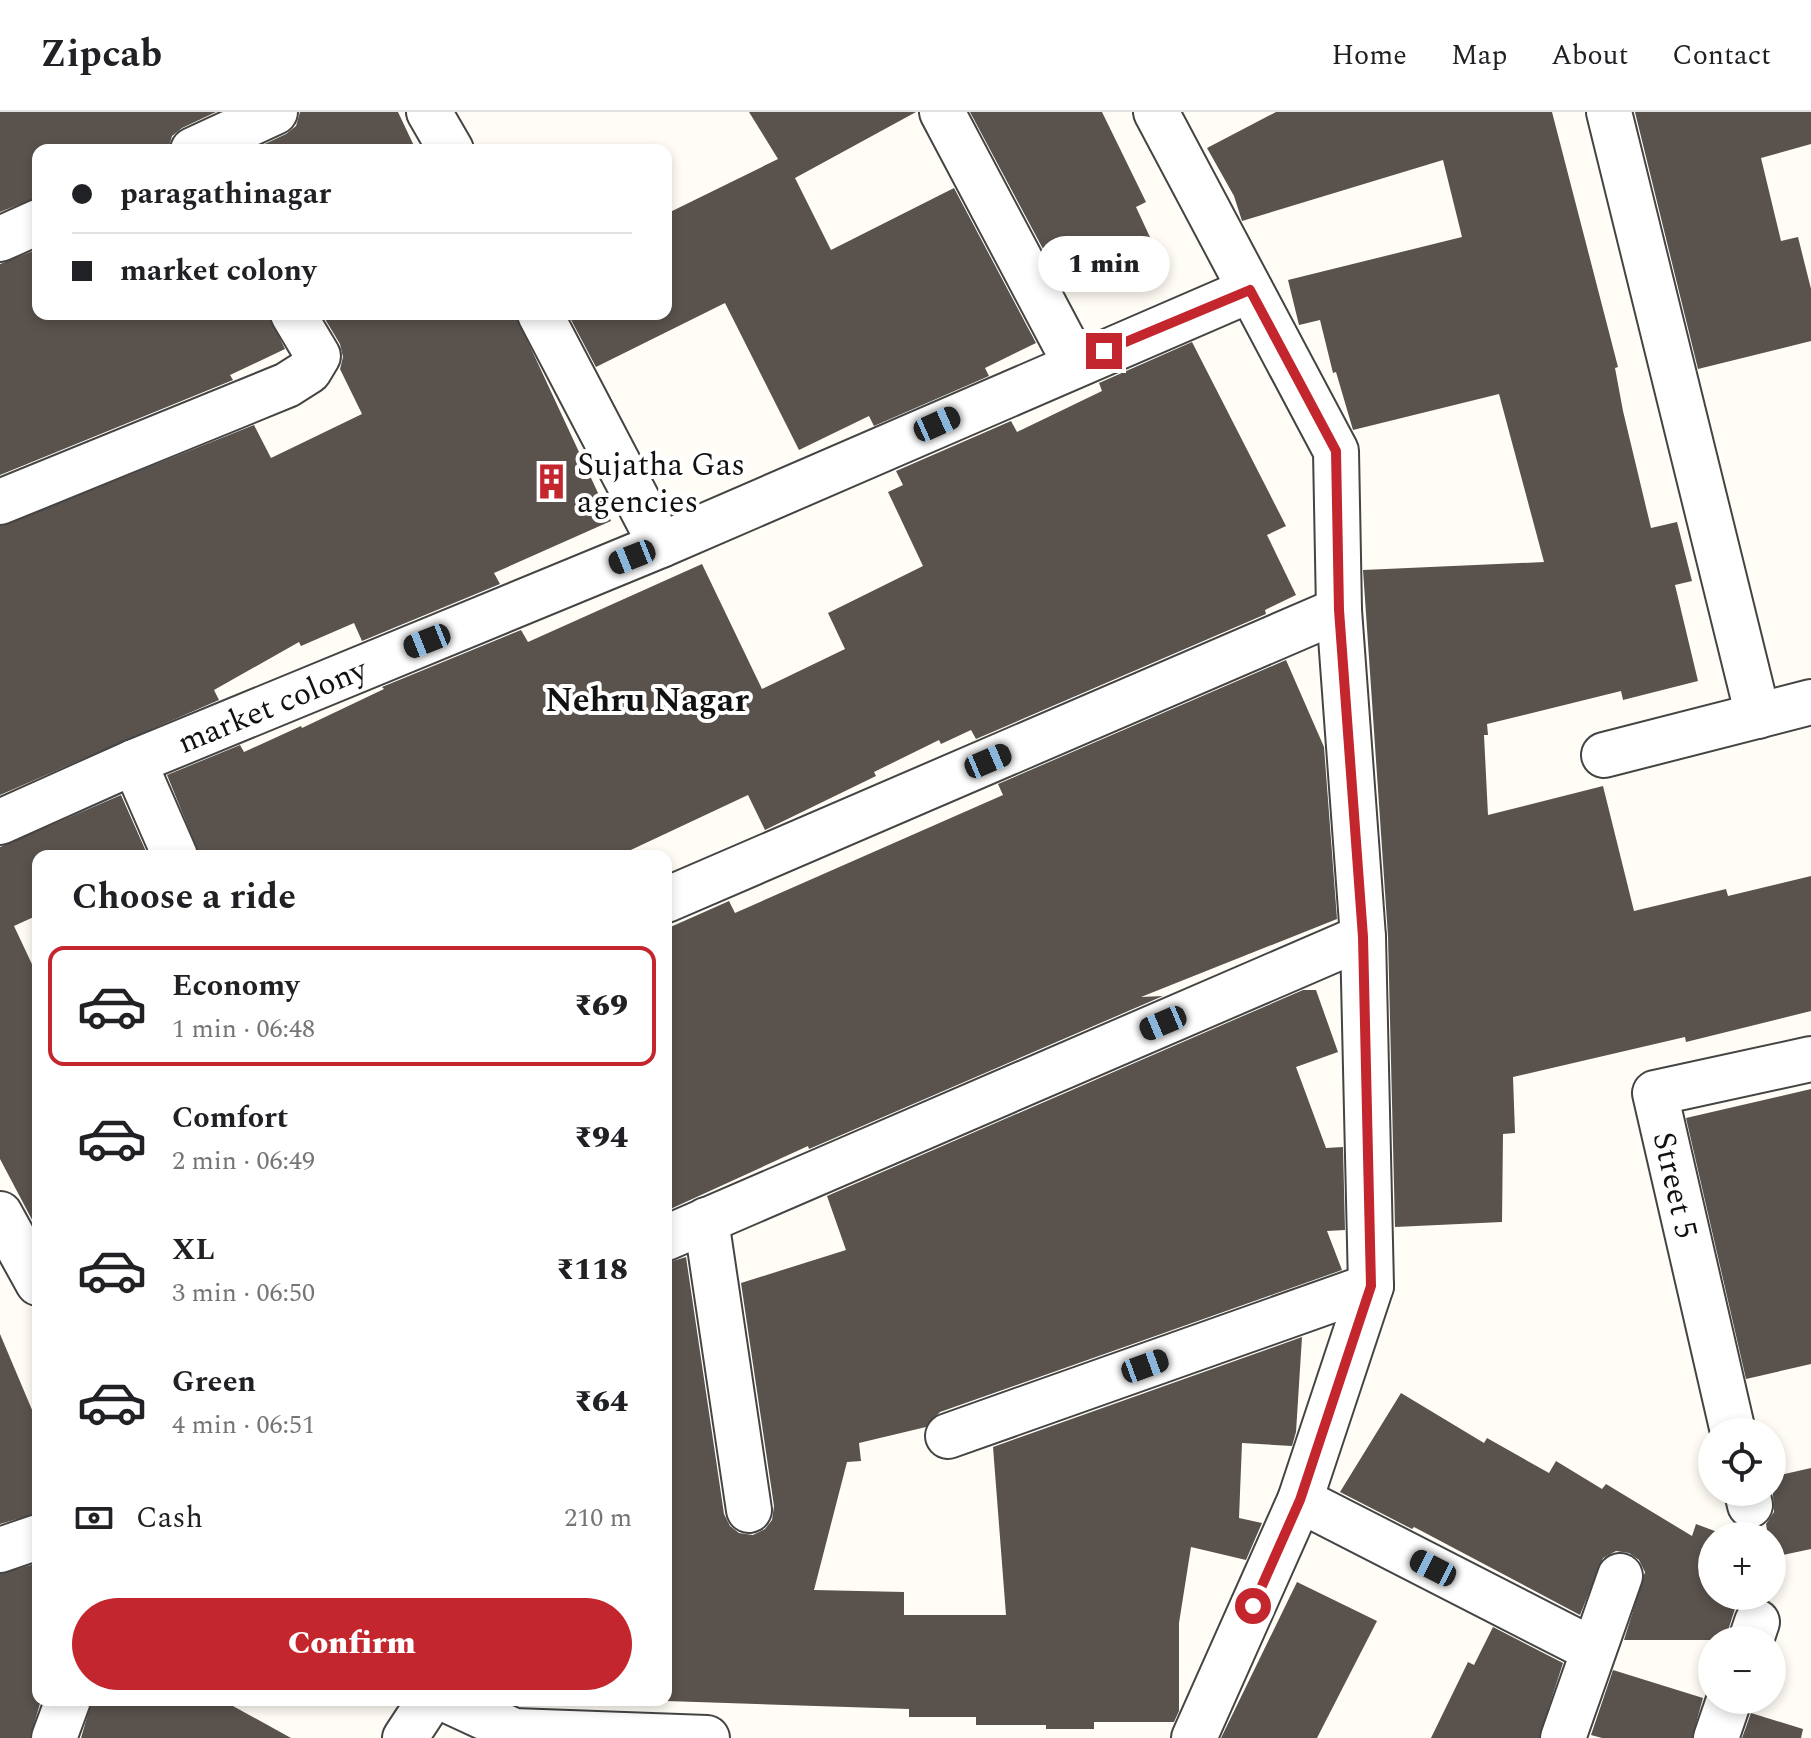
<!DOCTYPE html>
<html lang="en">
<head>
<meta charset="utf-8">
<style>
  :root { --surface:#fff; --page:#f6f6f6; --text:#202124; --muted:#757577; --line:#e0e0e0; --accent:#c4262e }
  body { margin:0; font-family:Spectral,serif; background:var(--page); color:var(--text); height:100vh; display:flex; flex-direction:column; font-size:30px; white-space:nowrap }
  * { box-sizing:border-box; margin:0 }
  p { font-size:26px; color:var(--muted) }
  .icon { flex:none; width:44px; height:44px; fill:none; stroke:currentColor; stroke-width:2; stroke-linecap:round; stroke-linejoin:round }
  .map { position:relative; flex:1; overflow:hidden }
  .panel { position:absolute; left:32px; top:738px; width:640px; height:856px; display:flex; flex-direction:column; background:var(--surface); border-radius:16px; box-shadow:0 4px 12px #0003 }
  .panel>* { flex:none }
  .banner { position:absolute; left:32px; top:32px; width:640px; height:176px; border-radius:16px; box-shadow:0 4px 12px #0003; display:grid; align-content:center; height:176px; padding:0 40px; background:var(--surface) }
  .fabs { position:absolute; left:1698px; top:1306px; display:grid; gap:16px }
  .fabs a { display:grid; place-items:center; width:88px; height:88px; border-radius:50%; background:var(--surface); box-shadow:0 4px 12px #0003; font-size:40px }
  .end { position:absolute; width:36px; height:36px; margin:-18px; border:10px solid #c4262e; background:#fff; box-shadow:0 0 0 4px #fff }
  .from { border-radius:50% }
  .bubble { position:absolute; height:56px; border-radius:28px; background:var(--surface); box-shadow:0 4px 12px #0003; font-size:26px; font-weight:800; line-height:56px; text-align:center }
  .car { position:absolute; width:24px; height:48px; margin:-24px -12px; border-radius:10px; box-shadow:0 0 6px 2px #0007; background:linear-gradient(#222 24%,#8ab4d8 0 40%,#222 0 76%,#8ab4d8 0 86%,#222 0) }
  .banner b { display:flex; align-items:center; gap:28px; height:76px; font-size:30px }
  .banner b+b { border-top:2px solid var(--line) }
  .banner i { width:20px; height:20px; background:var(--text) }
  ul { padding:0; list-style:none }
  li { display:flex; align-items:center; gap:24px; height:120px; margin:0 16px 12px; padding:0 24px; border:4px solid transparent; border-radius:16px }
  li div { flex:1 }
  li b { display:block; font-size:30px }
  li em { font-style:normal; font-weight:800 }
  li.current { border-color:var(--accent) }
  li>.icon { width:72px; height:72px; stroke-width:1.5 }
  h2 { padding:0 40px; font-size:36px; line-height:96px }
  .pay { display:flex; align-items:center; gap:20px; height:88px; padding:0 40px; font-size:30px }
  .pay p { margin-inline-start:auto }
  .primary-button { display:flex; gap:16px; margin-top:auto; padding:16px 40px }
  .primary-button a { flex:1; height:92px; border-radius:48px; background:var(--accent); color:#fff; font-size:32px; font-weight:800; line-height:92px; text-align:center }
  header { display:flex; align-items:center; gap:48px; box-sizing:border-box; height:112px; padding:0 40px; background:var(--surface); border-bottom:2px solid var(--line) }
  header strong { font-size:38px }
  nav { display:flex; gap:44px; margin-inline-start:auto; font-size:28px }
  .map>svg:first-child { display:block }
</style>
</head>
<body>
<header>
<strong>Zipcab</strong>
<nav><a>Home</a><a>Map</a><a>About</a><a>Contact</a></nav>
</header>
<div class="map">
<svg width="1811" height="1626" viewBox="0 0 1811 1626">
  <rect width="100%" height="100%" fill="#fffdf5"/>
  <!-- building -->
  <g fill="#5a524d">
    <polygon points="0,0 216,0 182,16 172,24 168,38 38,38 38,85 0,100"/>
    <polygon points="300,0 398,0 416,38 252,38 286,22 296,14"/>
    <polygon points="749,0 916,0 795,66 831,138 954,76 1036,231 985,256 989,264 874,314 869,304 799,338 725,191 596,255 568,202 666,202 666,102 778,47"/>
    <polygon points="970,0 1102,0 1146,90 1136,95 1155,136 1058,165"/>
    <polygon points="1276,0 1552,0 1618,255 1615,256 1623,299 1651,416 1677,410 1692,469 1675,473 1698,569 1623,588 1621,579 1487,612 1488,623 1484,623 1488,703 1603,674 1634,799 1726,777 1728,784 1811,764 1811,899 1686,930 1685,925 1513,965 1515,1021 1503,1022 1502,1110 1395,1115 1388,824 1363,458 1544,450 1499,282 1353,318 1336,260 1333,261 1320,208 1299,213 1288,168 1462,125 1443,48 1242,109 1234,84 1207,36"/>
    <polygon points="1635,0 1811,0 1811,32 1761,46 1781,129 1798,125 1811,177 1811,229 1698,257"/>
    <polygon points="38,137 38,202 268,202 285,237 230,263 233,268 0,363 0,152"/>
    <polygon points="322,202 515,202 611,409 494,461 500,472 362,529 354,511 301,534 299,530 214,578 219,588 0,683 0,414 254,313 271,346 362,302 340,257 343,245 340,232"/>
    <polygon points="1192,230 1286,414 1267,423 1296,483 1265,498 1266,502 976,627 971,618 941,632 939,628 874,660 876,664 765,718 748,683 618,744 200,744 167,663 240,633 244,640 301,614 302,616 384,577 382,575 521,518 528,530 702,452 762,577 845,537 828,501 923,454 888,380 903,373 896,359 1011,309 1017,320 1102,279 1099,271"/>
    <polygon points="1286,548 1324,635 1337,807 1141,885 1163,884 809,1037 808,1034 666,1099 666,817 729,789 735,801 1003,683 998,672"/>
    <polygon points="121,683 148,744 38,744 38,803 14,814 38,865 38,1119 0,1047 0,735"/>
    <polygon points="1303,878 1316,878 1338,940 1296,955 1326,1036 1343,1035 1345,1118 1327,1119 1342,1158 940,1300 926,1315 859,1331 861,1349 847,1350 814,1478 904,1480 904,1503 1006,1503 993,1335 1302,1225 1296,1320 1292,1334 1242,1331 1239,1406 1262,1411 1246,1448 1191,1435 1179,1511 1179,1599 1174,1610 1094,1610 1094,1617 1046,1617 1046,1613 976,1613 976,1605 909,1605 909,1597 666,1589 666,1151 686,1145 724,1402 730,1414 739,1421 753,1423 765,1417 772,1408 774,1394 741,1171 846,1138 827,1084"/>
    <polygon points="1811,977 1811,1252 1746,1267 1686,1006"/>
    <polygon points="0,1222 38,1312 38,1401 0,1412"/>
    <polygon points="1401,1281 1484,1331 1487,1326 1549,1361 1556,1349 1602,1377 1606,1372 1692,1424 1696,1412 1728,1424 1712,1424 1712,1484 1739,1484 1725,1528 1624,1528 1645,1460 1639,1448 1629,1441 1616,1439 1603,1446 1580,1503 1414,1415 1412,1417 1340,1380"/>
    <polygon points="1811,1356 1811,1437 1773,1445 1772,1424 1768,1424 1766,1412 1774,1400 1772,1365"/>
    <polygon points="38,1451 38,1588 41,1588 30,1626 0,1626 0,1462"/>
    <polygon points="1297,1470 1377,1509 1317,1626 1221,1626"/>
    <polygon points="1493,1515 1563,1551 1539,1626 1431,1626 1468,1550 1474,1553"/>
    <polygon points="1613,1558 1703,1586 1692,1626 1602,1626 1591,1623"/>
    <polygon points="92,1588 222,1588 291,1626 81,1626"/>
    <polygon points="1751,1601 1803,1617 1801,1626 1742,1626"/>
  </g>
  <g fill="none" stroke-linecap="round" stroke-linejoin="round">
    <defs>
      <g id="minor">
        <polyline points="429,0 451,38"/>
        <polyline points="942,0 1075,251"/>
        <polyline points="1156,0 1336,339 1339,498 1363,825 1371,1174 1300,1388 1194,1626"/>
        <polyline points="1609,0 1758,604"/>
        <polyline points="193,38 275,0"/>
        <polyline points="0,127 38,110"/>
        <polyline points="540,202 661,433"/>
        <polyline points="0,390 287,273 309,259 318,244 293,202"/>
        <polyline points="1604,643 1811,590"/>
        <polyline points="134,650 175,744"/>
        <path id="s1" d="M0,710l134,-60 527,-217 589,-255"/>
        <polyline points="666,788 1339,498"/>
        <polyline points="0,1102 38,1171"/>
        <polyline points="706,1108 749,1398"/>
        <polyline points="666,1126 1363,825"/>
        <polyline points="1733,1320 1655,981 1811,947"/>
        <polyline points="948,1324 1371,1174"/>
        <polyline points="1747,1380 1750,1393"/>
        <polyline points="1300,1388 1593,1538"/>
        <polyline points="0,1438 38,1425"/>
        <polyline points="1751,1528 1757,1510"/>
        <polyline points="447,1588 514,1619 707,1626"/>
        <polyline points="54,1626 68,1588"/>
        <polyline points="405,1626 430,1588"/>
        <polyline points="1563,1626 1620,1464"/>
        <polyline points="1716,1626 1729,1588"/>
      </g>
    </defs>
    <!-- minor casing -->
    <use href="#minor" stroke="#444" stroke-width="48"/>
    <!-- minor -->
    <use href="#minor" stroke="#fff" stroke-width="44"/>
  </g>
  <g fill="none" stroke-linecap="round" stroke-linejoin="round">
    <!-- route -->
    <polyline stroke="#c4262e" stroke-width="10" points="1104,239 1250,178 1336,339 1339,498 1363,825 1371,1174 1300,1388 1253,1494"/>
  </g>
  <!-- icons -->
  <defs>
    <symbol id="building-bare" viewBox="-9 -9 18 18"><path d="M-4-6H4V6H1V3H-1V6H-4ZM-2.5-4.3h1.7v1.8h-1.7ZM.8-4.3h1.7v1.8H.8ZM-2.5-1h1.7V.8h-1.7ZM.8-1h1.7V.8H.8Z" fill="#c4262e" stroke="#fff" stroke-width="2.5" paint-order="stroke"/></symbol>
  </defs>
  <g fill-rule="evenodd">
    <use href="#building-bare" x="526" y="344" width="51" height="51"/>
  </g>
  <g text-anchor="middle" stroke-width="8" stroke-linejoin="round" paint-order="stroke">
    <!-- poi labels -->
    <g font-size="32" fill="#111" stroke="#fff" text-anchor="start">
      <text x="577" y="363">Sujatha Gas<tspan x="577" dy="37">agencies</tspan></text>
    </g>
    <!-- street labels -->
    <g font-size="32" fill="#111" stroke="#fff">
      <text dy="11" stroke="none"><textPath href="#s1" startOffset="296">market colony</textPath></text>
      <text transform="translate(1676 1073) rotate(77)" y="11">Street 5</text>
    </g>
    <!-- neighbourhood labels -->
    <g font-size="34" font-weight="bold" fill="#111" stroke="#fff">
      <text x="647" y="599">Nehru Nagar</text>
    </g>
  </g>
</svg>
<div class="fabs">
<a><svg class="icon" aria-label="locate" viewBox="0 0 24 24"><circle cx="12" cy="12" r="6"/><path d="M12 2v4M12 18v4M2 12h4M18 12h4"/></svg></a>
<a>+</a>
<a>−</a>
</div>
<i class="end from" style="left:1253px;top:1494px"></i>
<i class="end" style="left:1104px;top:239px"></i>
<div class="bubble" style="left:1038px;top:124px;width:132px">1 min</div>
<i class="car" style="left:937px;top:312px;rotate:66deg"></i>
<i class="car" style="left:632px;top:445px;rotate:248deg"></i>
<i class="car" style="left:427px;top:529px;rotate:248deg"></i>
<i class="car" style="left:988px;top:649px;rotate:67deg"></i>
<i class="car" style="left:1163px;top:911px;rotate:247deg"></i>
<i class="car" style="left:1145px;top:1254px;rotate:70deg"></i>
<i class="car" style="left:1433px;top:1456px;rotate:297deg"></i>
<div class="banner">
<b><i class="from"></i>paragathinagar</b>
<b><i></i>market colony</b>
</div>
<section class="panel">
<h2>Choose a ride</h2>
<ul>
<li class="current"><svg class="icon" aria-label="car" viewBox="0 0 24 24"><path d="M5 17H2v-5l4-1 3-4h7l3 4 3 1v5h-3M9 17h6M6 11h13"/><circle cx="7" cy="17" r="2"/><circle cx="17" cy="17" r="2"/></svg><div><b>Economy</b><p>1 min · 06:48</p></div><em>₹69</em></li>
<li><svg class="icon" aria-label="car" viewBox="0 0 24 24"><path d="M5 17H2v-5l4-1 3-4h7l3 4 3 1v5h-3M9 17h6M6 11h13"/><circle cx="7" cy="17" r="2"/><circle cx="17" cy="17" r="2"/></svg><div><b>Comfort</b><p>2 min · 06:49</p></div><em>₹94</em></li>
<li><svg class="icon" aria-label="car" viewBox="0 0 24 24"><path d="M5 17H2v-5l4-1 3-4h7l3 4 3 1v5h-3M9 17h6M6 11h13"/><circle cx="7" cy="17" r="2"/><circle cx="17" cy="17" r="2"/></svg><div><b>XL</b><p>3 min · 06:50</p></div><em>₹118</em></li>
<li><svg class="icon" aria-label="car" viewBox="0 0 24 24"><path d="M5 17H2v-5l4-1 3-4h7l3 4 3 1v5h-3M9 17h6M6 11h13"/><circle cx="7" cy="17" r="2"/><circle cx="17" cy="17" r="2"/></svg><div><b>Green</b><p>4 min · 06:51</p></div><em>₹64</em></li>
</ul>
<div class="pay"><svg class="icon" aria-label="cash" viewBox="0 0 24 24"><path d="M3 7h18v10H3z"/><circle cx="12" cy="12" r="2"/></svg>Cash<p>210 m</p></div>
<div class="primary-button"><a>Confirm</a></div>
</section>
</div>
</body>
</html>
